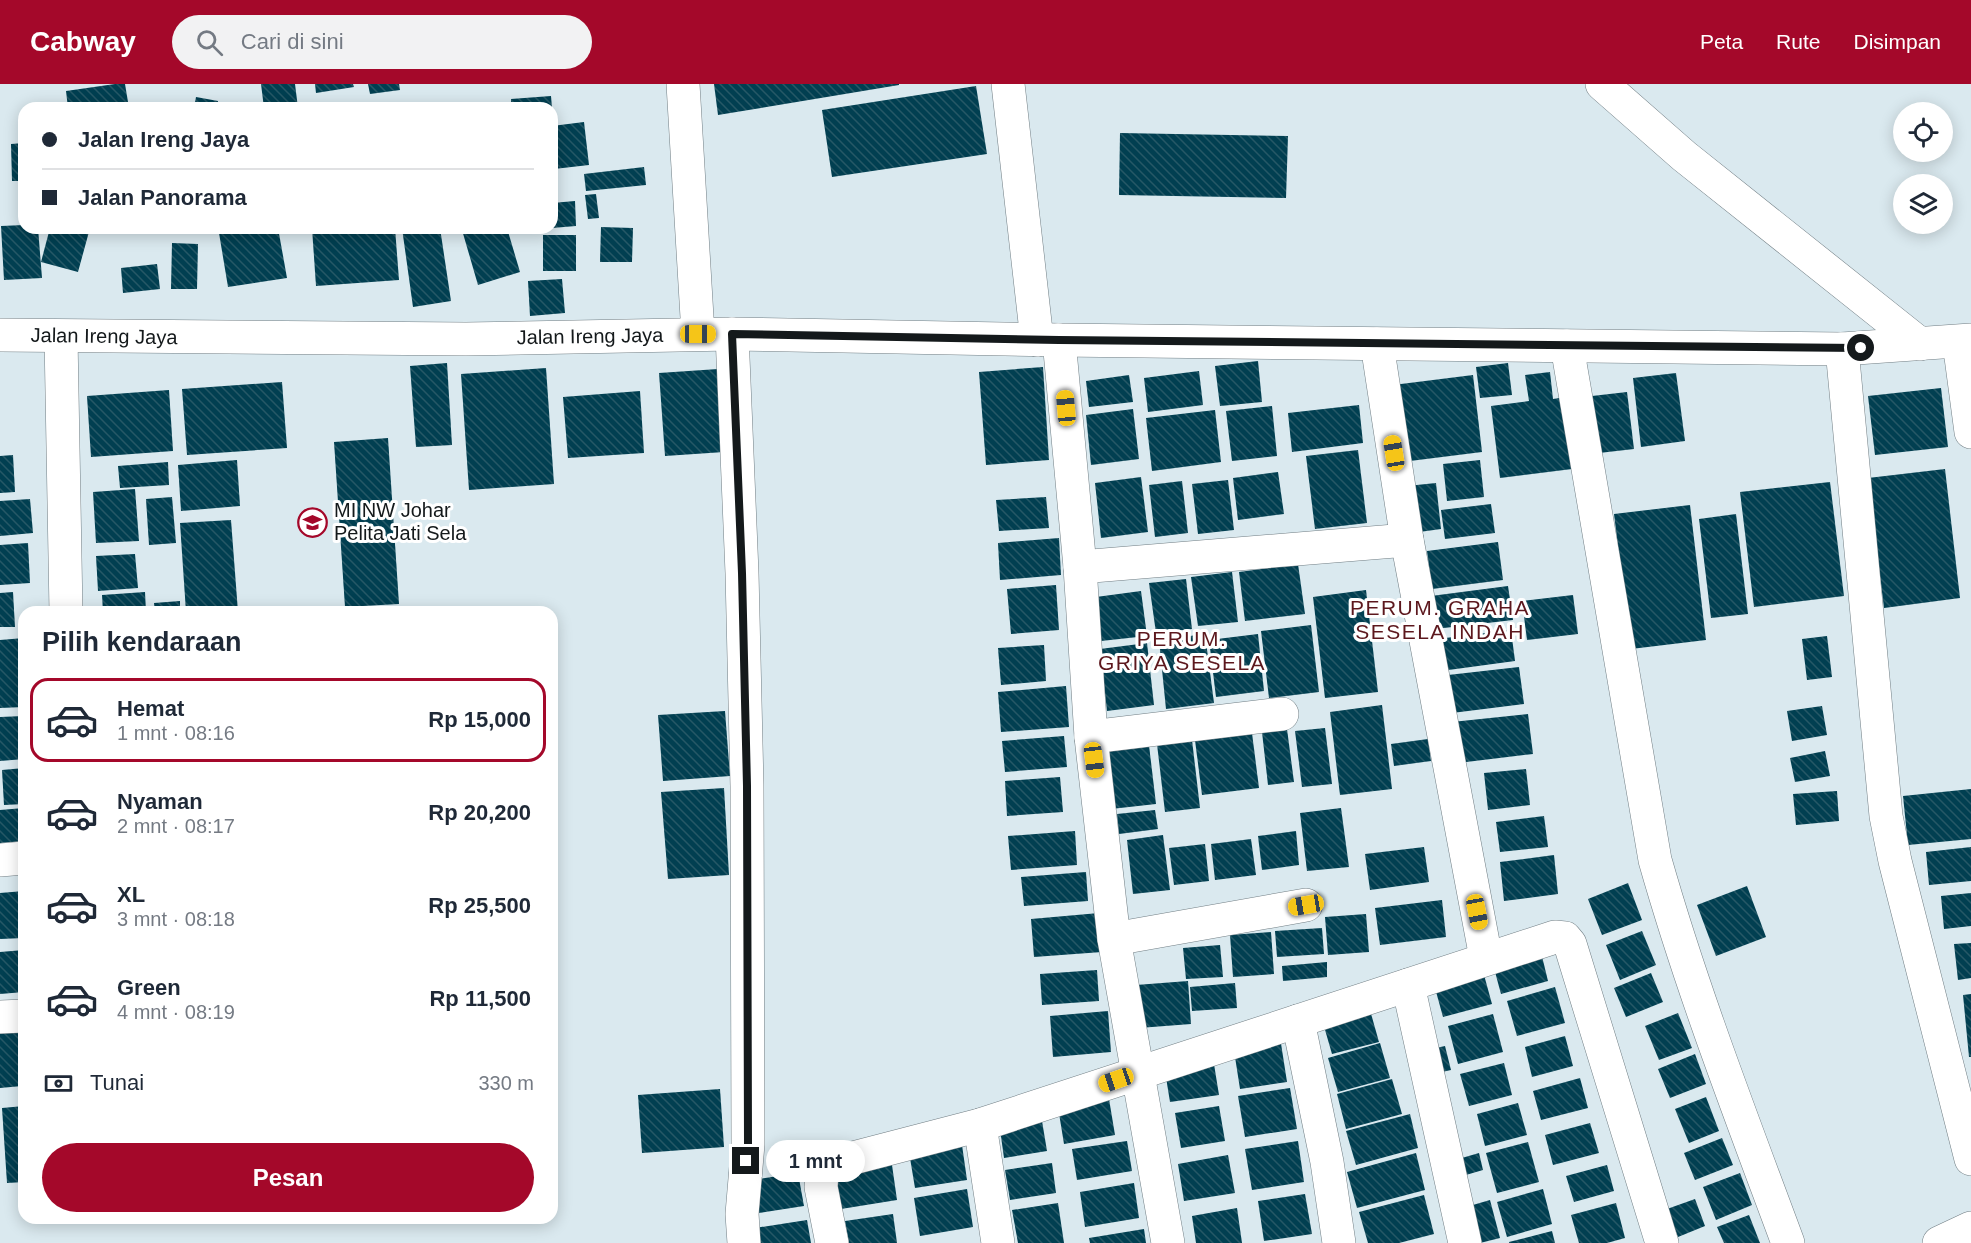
<!DOCTYPE html>
<html lang="id">
<head>
<meta charset="utf-8">
<style>
  :root { --surface:#fff; --page:#f2f2f3; --text:#1f2937; --muted:#747a83; --line:#e0e1e3; --accent:#a4082a }
  body { margin:0; font-family:Arial,sans-serif; background:var(--page); color:var(--text); height:100vh; display:flex; flex-direction:column; font-size:22px; white-space:nowrap }
  * { box-sizing:border-box; margin:0 }
  p { font-size:20px; color:var(--muted) }
  .icon { flex:none; width:33px; height:33px; fill:none; stroke:currentColor; stroke-width:2; stroke-linecap:round; stroke-linejoin:round }
  .map { position:relative; flex:1; overflow:hidden }
  .sheet { position:absolute; left:18px; top:522px; width:540px; height:618px; display:flex; flex-direction:column; background:var(--surface); border-radius:18px; box-shadow:0 3px 15px #0003 }
  .sheet>* { flex:none }
  .banner { position:absolute; left:18px; top:18px; width:540px; height:132px; border-radius:18px; box-shadow:0 3px 15px #0003; display:grid; align-content:center; height:132px; padding:0 24px; background:var(--surface) }
  .buttons { position:absolute; left:1893px; top:18px; display:grid; gap:12px }
  .buttons a { display:grid; place-items:center; width:60px; height:60px; border-radius:50%; background:var(--surface); box-shadow:0 3px 15px #0003; font-size:30px }
  .end { position:absolute; width:27px; height:27px; margin:-14px; border:8px solid #14191b; background:#fff; box-shadow:0 0 0 3px #fff }
  .from { border-radius:50% }
  .bubble { position:absolute; height:42px; border-radius:21px; background:var(--surface); box-shadow:0 3px 15px #0003; font-size:20px; font-weight:700; line-height:42px; text-align:center }
  .car { position:absolute; width:18px; height:36px; margin:-18px -9px; border-radius:8px; box-shadow:0 0 4px 2px #0007; background:linear-gradient(#f5c518 24%,#345 0 40%,#f5c518 0 76%,#345 0 86%,#f5c518 0) }
  .banner b { display:flex; align-items:center; gap:21px; height:57px; font-size:22px }
  .banner b+b { border-top:2px solid var(--line) }
  .banner i { width:15px; height:15px; background:var(--text) }
  ul { padding:0; list-style:none }
  li { display:flex; align-items:center; gap:18px; height:84px; margin:0 12px 9px; padding:0 12px; border:3px solid transparent; border-radius:18px }
  li div { flex:1 }
  li b { display:block; font-size:22px }
  li em { font-style:normal; font-weight:700 }
  li.selected { border-color:var(--accent) }
  li>.icon { width:54px; height:54px; stroke-width:1.5 }
  h2 { padding:0 24px; font-size:27px; line-height:72px }
  .pay { display:flex; align-items:center; gap:15px; height:66px; padding:0 24px; font-size:22px }
  .pay p { margin-inline-start:auto }
  .cta { display:flex; gap:12px; margin-top:auto; padding:12px 24px }
  .cta a { flex:1; height:69px; border-radius:36px; background:var(--accent); color:#fff; font-size:24px; font-weight:700; line-height:69px; text-align:center }
  header { display:flex; align-items:center; gap:36px; box-sizing:border-box; height:84px; padding:0 30px; background:var(--accent); color:#fff }
  header strong { font-size:28px }
  nav { display:flex; gap:33px; margin-inline-start:auto; font-size:21px }
  .search { width:420px; height:54px; background:var(--page); display:flex; align-items:center; gap:15px; box-sizing:border-box; padding:0 21px; border-radius:33px; color:var(--muted); font-size:22px }
  .map>svg:first-child { display:block }
</style>
</head>
<body>
<header>
<strong>Cabway</strong>
<div class="search"><svg class="icon" aria-label="search" viewBox="0 0 24 24"><circle cx="10" cy="10" r="6"/><path d="M15 15l6 6"/></svg>Cari di sini</div>
<nav><a>Peta</a><a>Rute</a><a>Disimpan</a></nav>
</header>
<div class="map">
<svg width="1971" height="1159" viewBox="0 0 1971 1159">
  <defs>
    <pattern id="building-back-hatch" width="6" height="6" patternUnits="userSpaceOnUse" patternTransform="scale(1.5)"><rect width="6" height="6" fill="#013f51"/><path d="M-1 5l2 2M0 0l6 6M5-1l2 2" fill="none" stroke="#265866"/></pattern>
  </defs>
  <rect width="100%" height="100%" fill="#dae9ef"/>
  <!-- building -->
  <g fill="url(#building-back-hatch)">
    <polygon points="115,0 125,0 129,24 68,24 66,7"/>
    <polygon points="261,0 295,0 298,24 264,24"/>
    <polygon points="315,0 353,0 354,3 316,9"/>
    <polygon points="368,0 399,0 400,6 370,10"/>
    <polygon points="714,0 899,0 899,1 718,31"/>
    <polygon points="976,2 987,70 832,93 822,26"/>
    <polygon points="551,12 552,24 511,24 511,15"/>
    <polygon points="196,13 218,17 217,24 194,24"/>
    <polygon points="584,38 589,81 554,85 552,42"/>
    <polygon points="1120,49 1288,52 1286,114 1119,111"/>
    <polygon points="24,59 24,97 12,97 11,60"/>
    <polygon points="644,83 646,101 586,107 584,90"/>
    <polygon points="596,110 599,134 588,135 585,111"/>
    <polygon points="575,117 576,142 552,144 552,119"/>
    <polygon points="24,141 24,144 38,144 42,194 4,196 1,142"/>
    <polygon points="601,143 633,144 632,178 600,178"/>
    <polygon points="50,144 90,144 78,188 41,178"/>
    <polygon points="250,144 278,144 287,194 228,203 219,149"/>
    <polygon points="312,144 395,144 399,196 316,202"/>
    <polygon points="402,144 440,144 451,217 413,223"/>
    <polygon points="469,144 507,144 520,188 478,201 462,146"/>
    <rect x="543" y="151" width="33" height="36"/>
    <polygon points="172,159 198,160 197,205 171,205"/>
    <polygon points="157,180 160,205 123,209 121,184"/>
    <polygon points="562,195 565,229 530,232 528,197"/>
    <polygon points="1258,277 1262,318 1220,322 1215,282"/>
    <polygon points="447,279 452,361 416,363 410,282"/>
    <polygon points="1508,279 1512,311 1480,314 1476,283"/>
    <polygon points="1043,283 1049,376 986,381 979,288"/>
    <polygon points="546,284 554,400 469,406 461,290"/>
    <polygon points="718,285 724,368 665,372 659,289"/>
    <polygon points="1199,287 1203,321 1148,328 1144,294"/>
    <polygon points="1550,288 1553,315 1571,312 1580,384 1500,394 1491,322 1529,317 1525,291"/>
    <polygon points="1676,289 1685,357 1641,363 1633,294"/>
    <polygon points="1129,291 1133,318 1089,323 1086,297"/>
    <polygon points="1473,291 1482,368 1402,378 1393,301"/>
    <polygon points="282,298 287,364 187,371 182,305"/>
    <polygon points="1941,304 1948,363 1875,371 1868,312"/>
    <polygon points="169,306 173,367 91,373 87,312"/>
    <polygon points="640,307 644,369 568,374 563,313"/>
    <polygon points="1627,308 1634,365 1599,369 1592,312"/>
    <polygon points="1359,321 1363,359 1292,368 1288,329"/>
    <polygon points="1272,322 1277,372 1232,377 1226,327"/>
    <polygon points="1133,325 1139,375 1091,381 1086,331"/>
    <polygon points="1215,326 1221,378 1152,387 1146,334"/>
    <polygon points="388,354 399,520 345,523 334,358"/>
    <polygon points="1358,366 1367,439 1315,445 1306,372"/>
    <polygon points="13,371 15,408 0,409 0,372"/>
    <polygon points="237,376 240,422 181,427 178,381"/>
    <polygon points="1480,376 1484,413 1447,417 1443,380"/>
    <polygon points="168,378 169,401 120,404 118,382"/>
    <polygon points="1945,385 1960,514 1884,524 1868,394"/>
    <polygon points="1278,388 1284,430 1238,436 1233,394"/>
    <polygon points="1141,393 1148,448 1101,454 1095,399"/>
    <polygon points="1228,396 1234,446 1198,450 1192,400"/>
    <polygon points="1182,397 1188,449 1155,453 1149,401"/>
    <polygon points="1830,398 1844,512 1754,523 1740,408"/>
    <polygon points="1436,399 1441,445 1412,449 1407,402"/>
    <polygon points="135,405 139,457 96,459 93,408"/>
    <polygon points="172,413 176,459 149,461 146,415"/>
    <polygon points="1046,413 1049,444 999,447 996,416"/>
    <polygon points="30,415 33,449 0,452 0,417"/>
    <polygon points="1491,420 1495,449 1445,455 1441,426"/>
    <polygon points="1690,421 1706,556 1631,565 1614,430"/>
    <polygon points="1736,430 1748,530 1711,534 1699,435"/>
    <polygon points="231,436 238,528 186,528 180,439"/>
    <polygon points="1059,454 1061,491 1000,496 998,459"/>
    <polygon points="1498,458 1503,496 1432,505 1427,467"/>
    <polygon points="28,459 30,499 0,501 0,461"/>
    <polygon points="135,470 138,504 98,507 96,472"/>
    <polygon points="1298,480 1305,530 1245,537 1239,488"/>
    <polygon points="1232,488 1238,538 1198,542 1191,493"/>
    <polygon points="1186,495 1192,545 1156,549 1149,499"/>
    <polygon points="1056,501 1059,546 1011,550 1007,505"/>
    <polygon points="1508,502 1513,536 1435,545 1431,512"/>
    <polygon points="1366,506 1378,608 1325,614 1313,513"/>
    <polygon points="1141,507 1147,552 1101,557 1096,513"/>
    <polygon points="13,508 15,543 0,543 0,509"/>
    <polygon points="145,508 146,528 103,528 102,511"/>
    <polygon points="1573,511 1578,550 1527,556 1522,517"/>
    <polygon points="180,517 180,528 155,528 154,519"/>
    <polygon points="1311,541 1319,608 1269,614 1261,547"/>
    <polygon points="1511,546 1515,577 1441,587 1437,555"/>
    <polygon points="1205,550 1214,619 1166,625 1159,556"/>
    <polygon points="1258,550 1264,607 1216,613 1209,556"/>
    <polygon points="1827,552 1832,593 1807,596 1802,555"/>
    <polygon points="24,554 24,623 0,624 0,556"/>
    <polygon points="1147,559 1154,621 1107,627 1100,565"/>
    <polygon points="1044,561 1046,597 1001,601 998,564"/>
    <polygon points="1519,583 1524,620 1452,629 1448,591"/>
    <polygon points="1066,602 1069,643 1001,648 998,608"/>
    <polygon points="1382,621 1392,705 1340,711 1330,628"/>
    <polygon points="1822,622 1827,651 1792,657 1787,627"/>
    <polygon points="725,627 730,692 663,697 658,631"/>
    <polygon points="1528,630 1533,670 1458,679 1452,638"/>
    <polygon points="24,632 24,675 0,677 0,633"/>
    <polygon points="1325,644 1332,700 1302,703 1295,647"/>
    <polygon points="1287,645 1294,698 1268,701 1262,648"/>
    <polygon points="1252,649 1259,704 1202,711 1195,656"/>
    <polygon points="1064,652 1067,683 1005,688 1002,657"/>
    <polygon points="1148,653 1156,720 1111,725 1103,659"/>
    <polygon points="1428,655 1431,677 1394,682 1391,660"/>
    <polygon points="1192,656 1200,724 1165,728 1157,660"/>
    <polygon points="1825,667 1830,692 1795,698 1790,674"/>
    <polygon points="24,684 24,720 4,721 2,686"/>
    <polygon points="1526,685 1530,721 1488,726 1484,689"/>
    <polygon points="1060,693 1063,728 1007,732 1005,697"/>
    <polygon points="724,704 729,791 668,795 661,708"/>
    <polygon points="1971,705 1971,755 1908,761 1903,712"/>
    <polygon points="1837,707 1839,737 1796,741 1793,710"/>
    <polygon points="24,724 24,757 0,759 0,726"/>
    <polygon points="1341,724 1349,783 1307,787 1300,729"/>
    <polygon points="1155,726 1158,745 1119,750 1117,730"/>
    <polygon points="1544,732 1548,763 1500,768 1496,738"/>
    <polygon points="1075,747 1077,781 1011,786 1008,752"/>
    <polygon points="1296,747 1299,781 1262,786 1258,752"/>
    <polygon points="1163,751 1170,806 1133,810 1127,756"/>
    <polygon points="1251,755 1256,791 1215,796 1211,760"/>
    <polygon points="1205,760 1209,797 1174,801 1169,764"/>
    <polygon points="1424,763 1429,798 1370,806 1365,770"/>
    <polygon points="1971,763 1971,797 1929,801 1926,768"/>
    <polygon points="1554,771 1558,810 1504,817 1500,778"/>
    <polygon points="1086,788 1088,817 1024,822 1021,793"/>
    <polygon points="1628,799 1642,836 1602,851 1588,815"/>
    <polygon points="1747,802 1766,853 1716,872 1697,821"/>
    <polygon points="24,807 24,854 0,855 0,809"/>
    <polygon points="1971,809 1971,842 1944,845 1941,812"/>
    <polygon points="1442,816 1446,853 1380,861 1375,824"/>
    <polygon points="1099,829 1102,868 1034,873 1031,835"/>
    <polygon points="1366,830 1369,868 1328,871 1325,833"/>
    <polygon points="1322,844 1324,870 1277,873 1275,847"/>
    <polygon points="1642,847 1656,881 1620,896 1606,861"/>
    <polygon points="1271,848 1274,890 1233,893 1230,851"/>
    <polygon points="1971,859 1971,894 1958,896 1954,860"/>
    <polygon points="1539,860 1548,897 1501,910 1491,873"/>
    <polygon points="1220,861 1223,893 1186,895 1183,864"/>
    <polygon points="24,866 24,908 0,910 0,868"/>
    <polygon points="1327,878 1327,893 1283,897 1282,882"/>
    <polygon points="1481,880 1492,920 1443,933 1432,893"/>
    <polygon points="1097,886 1099,917 1042,921 1040,890"/>
    <polygon points="1651,889 1663,918 1626,933 1614,904"/>
    <polygon points="1188,897 1191,940 1139,944 1136,901"/>
    <polygon points="1235,899 1237,924 1192,927 1190,903"/>
    <polygon points="1555,903 1565,939 1517,952 1507,917"/>
    <polygon points="1971,910 1971,973 1969,973 1963,911"/>
    <polygon points="1368,919 1379,958 1332,970 1321,932"/>
    <polygon points="1108,927 1111,968 1053,973 1050,932"/>
    <polygon points="1678,929 1692,964 1659,976 1645,942"/>
    <polygon points="1493,930 1503,968 1458,980 1448,942"/>
    <polygon points="18,943 22,1002 0,1004 0,945"/>
    <polygon points="1565,952 1573,982 1532,993 1525,963"/>
    <polygon points="1280,953 1287,998 1240,1005 1233,960"/>
    <polygon points="1380,959 1390,994 1338,1008 1328,974"/>
    <polygon points="1445,962 1451,986 1433,990 1427,966"/>
    <polygon points="1695,970 1706,1000 1670,1014 1658,985"/>
    <polygon points="1213,974 1219,1011 1170,1018 1164,981"/>
    <polygon points="1504,979 1512,1011 1469,1022 1460,990"/>
    <polygon points="1580,994 1588,1024 1541,1036 1533,1007"/>
    <polygon points="1392,995 1402,1030 1346,1045 1337,1010"/>
    <polygon points="1290,1004 1297,1045 1245,1053 1238,1012"/>
    <polygon points="720,1005 724,1063 642,1069 638,1011"/>
    <polygon points="1108,1009 1115,1051 1064,1060 1057,1017"/>
    <polygon points="1706,1013 1719,1047 1689,1059 1675,1025"/>
    <polygon points="1518,1019 1527,1051 1485,1062 1477,1030"/>
    <polygon points="24,1022 24,1098 7,1099 2,1024"/>
    <polygon points="1219,1022 1225,1057 1181,1064 1175,1029"/>
    <polygon points="1410,1030 1418,1064 1356,1081 1346,1047"/>
    <polygon points="1041,1031 1047,1067 1004,1074 999,1038"/>
    <polygon points="1590,1039 1599,1069 1553,1081 1545,1051"/>
    <polygon points="961,1054 967,1096 915,1104 908,1062"/>
    <polygon points="1722,1054 1733,1081 1695,1096 1684,1069"/>
    <polygon points="1127,1057 1132,1087 1077,1096 1072,1065"/>
    <polygon points="1298,1057 1304,1098 1252,1106 1245,1065"/>
    <polygon points="1528,1058 1539,1098 1497,1109 1486,1069"/>
    <polygon points="1416,1069 1425,1106 1357,1124 1347,1088"/>
    <polygon points="1479,1069 1483,1086 1459,1093 1455,1076"/>
    <polygon points="1228,1071 1235,1109 1184,1117 1178,1080"/>
    <polygon points="891,1074 897,1116 841,1125 834,1083"/>
    <polygon points="1052,1079 1056,1109 1010,1116 1005,1086"/>
    <polygon points="1607,1081 1614,1107 1574,1118 1566,1092"/>
    <polygon points="798,1089 804,1122 759,1129 753,1096"/>
    <polygon points="1740,1089 1752,1121 1716,1136 1703,1103"/>
    <polygon points="1134,1099 1139,1134 1085,1143 1080,1108"/>
    <polygon points="967,1105 973,1143 920,1152 914,1114"/>
    <polygon points="1543,1105 1552,1140 1507,1153 1497,1118"/>
    <polygon points="1305,1110 1312,1150 1264,1157 1258,1117"/>
    <polygon points="1424,1111 1434,1150 1399,1159 1368,1159 1359,1128"/>
    <polygon points="1695,1115 1705,1142 1678,1153 1667,1125"/>
    <polygon points="1490,1116 1500,1154 1480,1159 1466,1123"/>
    <polygon points="1058,1119 1064,1159 1018,1159 1012,1126"/>
    <polygon points="1616,1119 1625,1154 1607,1159 1579,1159 1571,1131"/>
    <polygon points="1237,1124 1242,1159 1196,1159 1192,1132"/>
    <polygon points="893,1130 897,1159 849,1159 845,1137"/>
    <polygon points="1749,1131 1760,1159 1724,1159 1717,1143"/>
    <polygon points="807,1136 811,1159 757,1159 755,1144"/>
    <polygon points="1144,1145 1146,1159 1090,1159 1089,1154"/>
    <polygon points="1552,1147 1555,1159 1509,1159 1509,1158"/>
  </g>
  <g fill="none" stroke-linecap="round" stroke-linejoin="round">
    <defs>
      <g id="minor">
        <polyline points="683,0 698,250"/>
        <polyline points="1008,0 1037,256"/>
        <polyline points="1602,0 1684,72 1920,260"/>
        <polyline points="732,250 742,489 747,702 748,1060 742,1130 744,1159"/>
        <polyline points="0,251 466,255 732,250 1059,256 1842,265 1971,256"/>
        <polyline points="61,253 66,528"/>
        <polyline points="1059,256 1080,483 1091,653 1114,855 1168,1159"/>
        <polyline points="1959,258 1971,348"/>
        <polyline points="1377,260 1407,456 1486,874"/>
        <path d="M1567,262l88,514c37,130 86,256 133,383"/>
        <polyline points="1842,265 1886,732 1895,777 1971,1075"/>
        <polyline points="1080,483 1407,456"/>
        <polyline points="1091,653 1282,630"/>
        <polyline points="0,776 24,774"/>
        <polyline points="1114,855 1306,821"/>
        <polyline points="1408,901 1465,1159"/>
        <polyline points="0,933 24,932"/>
        <polyline points="1298,937 1327,1078 1339,1159"/>
        <polyline points="980,1041 998,1159"/>
        <polyline points="832,1159 821,1103 822,1089 830,1080 980,1041 1555,853 1565,854 1570,860 1662,1159"/>
        <polyline points="1939,1159 1971,1144"/>
      </g>
    </defs>
    <!-- minor casing -->
    <use href="#minor" stroke="#717e84" stroke-width="34"/>
    <!-- minor -->
    <use href="#minor" stroke="#fff" stroke-width="33"/>
  </g>
  <g fill="none" stroke-linecap="round" stroke-linejoin="round">
    <!-- route -->
    <polyline stroke="#14191b" stroke-width="8" points="746,1077 748,1060 747,702 742,489 732,250 1059,256 1861,264"/>
  </g>
  <!-- icons -->
  <defs>
    <symbol id="school-ring" viewBox="-11 -11 22 22"><circle r="9.5" fill="#fff" stroke="#a4082a" stroke-width="1.5"/><path d="M0-5L7-2L0 1L-7-2ZM-4 1L0 2.5L4 1V4Q0 6-4 4Z" fill="#a4082a"/></symbol>
  </defs>
  <g fill-rule="evenodd">
    <use href="#school-ring" x="296" y="422" width="33" height="33"/>
  </g>
  <g text-anchor="middle" stroke-width="6" stroke-linejoin="round" paint-order="stroke">
    <!-- street labels -->
    <g font-size="20" fill="#14191b" stroke="#fff">
      <text transform="translate(104 252) rotate(1)" y="7">Jalan Ireng Jaya</text>
      <text transform="translate(590 252) rotate(-1)" y="7">Jalan Ireng Jaya</text>
    </g>
    <!-- poi labels -->
    <g font-size="20" fill="#14191b" stroke="#fff" text-anchor="start">
      <text x="334" y="433">MI NW Johar<tspan x="334" dy="23">Pelita Jati Sela</tspan></text>
    </g>
    <!-- neighbourhood labels -->
    <g font-size="21" letter-spacing="1.5" fill="#5c171d" stroke="#fff">
      <text x="1440" y="531">PERUM. GRAHA<tspan x="1440" dy="24">SESELA INDAH</tspan></text>
      <text x="1182" y="562">PERUM.<tspan x="1182" dy="24">GRIYA SESELA</tspan></text>
    </g>
  </g>
</svg>
<div class="buttons">
<a><svg class="icon" aria-label="locate" viewBox="0 0 24 24"><circle cx="12" cy="12" r="6"/><path d="M12 2v4M12 18v4M2 12h4M18 12h4"/></svg></a>
<a><svg class="icon" aria-label="layers" viewBox="0 0 24 24"><path d="M12 4l9 5-9 5-9-5zM3 14l9 5 9-5"/></svg></a>
</div>
<i class="end from" style="left:1861px;top:264px"></i>
<i class="end" style="left:746px;top:1077px"></i>
<div class="bubble" style="left:766px;top:1056px;width:99px">1 mnt</div>
<i class="car" style="left:698px;top:250px;rotate:90deg"></i>
<i class="car" style="left:1066px;top:324px;rotate:355deg"></i>
<i class="car" style="left:1394px;top:369px;rotate:351deg"></i>
<i class="car" style="left:1094px;top:676px;rotate:173deg"></i>
<i class="car" style="left:1306px;top:821px;rotate:260deg"></i>
<i class="car" style="left:1477px;top:828px;rotate:169deg"></i>
<i class="car" style="left:1116px;top:996px;rotate:251deg"></i>
<div class="banner">
<b><i class="from"></i>Jalan Ireng Jaya</b>
<b><i></i>Jalan Panorama</b>
</div>
<section class="sheet">
<h2>Pilih kendaraan</h2>
<ul>
<li class="selected"><svg class="icon" aria-label="car" viewBox="0 0 24 24"><path d="M5 17H2v-5l4-1 3-4h7l3 4 3 1v5h-3M9 17h6M6 11h13"/><circle cx="7" cy="17" r="2"/><circle cx="17" cy="17" r="2"/></svg><div><b>Hemat</b><p>1 mnt · 08:16</p></div><em>Rp 15,000</em></li>
<li><svg class="icon" aria-label="car" viewBox="0 0 24 24"><path d="M5 17H2v-5l4-1 3-4h7l3 4 3 1v5h-3M9 17h6M6 11h13"/><circle cx="7" cy="17" r="2"/><circle cx="17" cy="17" r="2"/></svg><div><b>Nyaman</b><p>2 mnt · 08:17</p></div><em>Rp 20,200</em></li>
<li><svg class="icon" aria-label="car" viewBox="0 0 24 24"><path d="M5 17H2v-5l4-1 3-4h7l3 4 3 1v5h-3M9 17h6M6 11h13"/><circle cx="7" cy="17" r="2"/><circle cx="17" cy="17" r="2"/></svg><div><b>XL</b><p>3 mnt · 08:18</p></div><em>Rp 25,500</em></li>
<li><svg class="icon" aria-label="car" viewBox="0 0 24 24"><path d="M5 17H2v-5l4-1 3-4h7l3 4 3 1v5h-3M9 17h6M6 11h13"/><circle cx="7" cy="17" r="2"/><circle cx="17" cy="17" r="2"/></svg><div><b>Green</b><p>4 mnt · 08:19</p></div><em>Rp 11,500</em></li>
</ul>
<div class="pay"><svg class="icon" aria-label="cash" viewBox="0 0 24 24"><path d="M3 7h18v10H3z"/><circle cx="12" cy="12" r="2"/></svg>Tunai<p>330 m</p></div>
<div class="cta"><a>Pesan</a></div>
</section>
</div>
</body>
</html>
